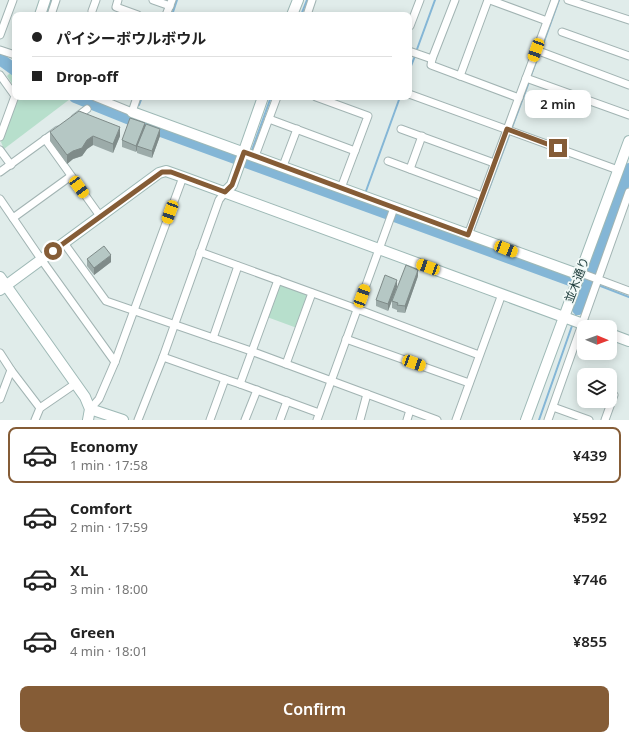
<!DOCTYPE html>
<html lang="en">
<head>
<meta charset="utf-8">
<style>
  :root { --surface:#fff; --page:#f2f2f2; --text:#222; --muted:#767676; --line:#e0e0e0; --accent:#855c36 }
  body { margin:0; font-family:"Noto Sans","Noto Sans JP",sans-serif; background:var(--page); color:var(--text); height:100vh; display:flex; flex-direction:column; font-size:15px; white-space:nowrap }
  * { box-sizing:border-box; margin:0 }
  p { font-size:13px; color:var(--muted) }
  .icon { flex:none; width:22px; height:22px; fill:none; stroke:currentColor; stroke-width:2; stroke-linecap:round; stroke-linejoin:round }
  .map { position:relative; height:420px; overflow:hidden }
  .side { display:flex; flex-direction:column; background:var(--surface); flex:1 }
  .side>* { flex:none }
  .guide { position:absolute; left:12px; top:12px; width:400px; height:88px; border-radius:8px; box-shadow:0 2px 10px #0003; display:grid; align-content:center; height:88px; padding:0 20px; background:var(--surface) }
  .needle { width:26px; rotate:91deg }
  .fabs { position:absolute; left:577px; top:320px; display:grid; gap:8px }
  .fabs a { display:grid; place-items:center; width:40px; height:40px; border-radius:8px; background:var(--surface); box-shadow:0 2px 10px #0003; font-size:20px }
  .end { position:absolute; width:18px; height:18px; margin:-9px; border:5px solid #855c36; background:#fff; box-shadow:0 0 0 2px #fff }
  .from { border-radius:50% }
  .bubble { position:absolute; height:28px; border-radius:8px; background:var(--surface); box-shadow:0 2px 10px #0003; font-size:13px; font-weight:600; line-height:28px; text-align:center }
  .car { position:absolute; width:12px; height:24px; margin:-12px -6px; border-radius:5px; box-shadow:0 0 3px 1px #0007; background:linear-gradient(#f5c518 24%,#345 0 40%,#f5c518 0 76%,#345 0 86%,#f5c518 0) }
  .guide b { display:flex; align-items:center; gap:14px; height:38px; font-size:15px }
  .guide b+b { border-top:1px solid var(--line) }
  .guide i { width:10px; height:10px; background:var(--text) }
  ul { padding:7px 0 0; list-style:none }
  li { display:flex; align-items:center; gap:12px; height:56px; margin:0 8px 6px; padding:0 12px; border:2px solid transparent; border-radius:8px }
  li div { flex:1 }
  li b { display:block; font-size:15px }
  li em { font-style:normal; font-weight:600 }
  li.active { border-color:var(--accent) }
  li>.icon { width:36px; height:36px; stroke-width:1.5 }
  .action { display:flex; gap:8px; margin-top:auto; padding:8px 20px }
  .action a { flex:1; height:46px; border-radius:8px; background:var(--accent); color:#fff; font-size:16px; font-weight:600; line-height:46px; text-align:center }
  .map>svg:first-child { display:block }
</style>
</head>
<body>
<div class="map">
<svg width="629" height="420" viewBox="0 0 629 420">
  <rect width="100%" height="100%" fill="#e0ecea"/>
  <!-- green -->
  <g fill="#b7dfcc">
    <polygon points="11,72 15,75 15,88 7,76"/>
    <polygon points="17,97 65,97 70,99 4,149 1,142"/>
    <polygon points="281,285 306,294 308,298 297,328 267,317 277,287"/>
  </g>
  <!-- water -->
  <g fill="#84b6d6">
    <polygon points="4,60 9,64 15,67 15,74 7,69 2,63"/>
    <polygon points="68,97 89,97 94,100 87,105"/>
  </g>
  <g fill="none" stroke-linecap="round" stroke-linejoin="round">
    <!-- stream -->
    <g stroke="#84b6d6" stroke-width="2">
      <polyline points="46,12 51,0"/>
      <polyline points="172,15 177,0"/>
      <polyline points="301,15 307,0"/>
      <polyline points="541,50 559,0"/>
      <polyline points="416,52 435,0"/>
      <polyline points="409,71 415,56"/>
      <polyline points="530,78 539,54"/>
      <polyline points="139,105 142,97"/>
      <polyline points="252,150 271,97"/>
      <polyline points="247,162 248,160"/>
      <polyline points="366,191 400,97"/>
      <polyline points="361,204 362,201"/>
      <polyline points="474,229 529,82"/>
      <polyline points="588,282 594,284"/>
      <polyline points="598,285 629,297"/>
      <polyline points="575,317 578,309"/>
      <polyline points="539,420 573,323"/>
    </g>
    <!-- river -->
    <g stroke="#84b6d6" stroke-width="12">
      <polyline points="0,59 15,70"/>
      <polyline points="75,97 142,124 573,281"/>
      <polyline points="578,309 629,169"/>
    </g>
    <defs>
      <g id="street">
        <polyline points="118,0 116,7 138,15"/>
        <polyline points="153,0 170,6"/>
        <polyline points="455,0 432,59 431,65 519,98"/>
        <polyline points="490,0 547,21"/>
        <polyline points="568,0 629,20"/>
        <polyline points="92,11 96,0"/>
        <polyline points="51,15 56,0"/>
        <polyline points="166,15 172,0"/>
        <polyline points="307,15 312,0"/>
        <polyline points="410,26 420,0"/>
        <polyline points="562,32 629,56"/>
        <polyline points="0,35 13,0"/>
        <polyline points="0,50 15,55"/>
        <polyline points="536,50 629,85"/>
        <polyline points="409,51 432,59"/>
        <polyline points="0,75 15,96 0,137"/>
        <polyline points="460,76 488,0"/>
        <polyline points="526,78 629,115"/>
        <polyline points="409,94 618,170"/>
        <polyline points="95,97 132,112 137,97"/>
        <polyline points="316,97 368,116 341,188"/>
        <polyline points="75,118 87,109"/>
        <polyline points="269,119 355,151"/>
        <polyline points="401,129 494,163"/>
        <polyline points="45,139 100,216"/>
        <polyline points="0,150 11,165"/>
        <polyline points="255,156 277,97"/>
        <polyline points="388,161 482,196"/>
        <polyline points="283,166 297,129"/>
        <polyline points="410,169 422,136"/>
        <polyline points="0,172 58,130"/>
        <polyline points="0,199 41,259 115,362"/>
        <polyline points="13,218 71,176"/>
        <polyline points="468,235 555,0"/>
        <polyline points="64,243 106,301 251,351 437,420"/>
        <polyline points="200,252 357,309 479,355"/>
        <polyline points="581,273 629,291"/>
        <polyline points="213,338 238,266"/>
        <polyline points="346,339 469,383"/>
        <polyline points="0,353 11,370 40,408"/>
        <polyline points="163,357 225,379"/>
        <polyline points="286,364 312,293"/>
        <polyline points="240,384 319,413"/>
        <polyline points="0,399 11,370"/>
        <polyline points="553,407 589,420"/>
        <polyline points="90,409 99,399 115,362 183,177"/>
        <polyline points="35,420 40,408 75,384"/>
        <polyline points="138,420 163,357 219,200 225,192"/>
        <polyline points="210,420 225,379 240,384 278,280"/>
        <polyline points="245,420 257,390"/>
        <polyline points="280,420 287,401"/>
        <polyline points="317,420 394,208"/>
        <polyline points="360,420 367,394"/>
        <polyline points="407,420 410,410"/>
        <polyline points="456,420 502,294"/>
        <polyline points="548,420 629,192"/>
        <polyline points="605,420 614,395"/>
      </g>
      <g id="secondary">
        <polyline points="40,15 45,0"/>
        <polyline points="292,15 298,0"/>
        <polyline points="132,112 580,275"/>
        <polyline points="225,192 232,185 263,97"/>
        <polyline points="0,277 85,397 90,409 88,420"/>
        <polyline points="0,290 159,173 166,171 183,177 591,327"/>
        <polyline points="610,334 629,341"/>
        <polyline points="90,409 123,420"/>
        <polyline points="526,420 629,141"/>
      </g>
    </defs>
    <!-- street casing -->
    <use href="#street" stroke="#a2b4b3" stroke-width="9"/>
    <!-- secondary casing -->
    <use href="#secondary" stroke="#9eb9b6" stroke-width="12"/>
    <!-- street -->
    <use href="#street" stroke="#fff" stroke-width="7"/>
    <!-- secondary -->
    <use href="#secondary" stroke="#fff" stroke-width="10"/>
  </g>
  <!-- wall -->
  <g fill="#9caba9">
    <polygon points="145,127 160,136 152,158 137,153 137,150 136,152 122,147 122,140"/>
    <polygon points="50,132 120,136 113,153 93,145 87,149 82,156 73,159 67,164 50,141"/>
    <polygon points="87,259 111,262 94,275 87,266"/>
    <polygon points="418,276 405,313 397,312 397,310 392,308 392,301"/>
    <polygon points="397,287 388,311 376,306 376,300"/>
  </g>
  <!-- shaded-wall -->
  <g fill="#7f8b89">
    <polygon points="145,123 145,130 137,146 137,150 136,152 136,146"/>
    <polygon points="120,127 120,136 113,153 113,144"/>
    <polygon points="160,129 160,136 152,158 152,151"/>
    <polygon points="93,136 93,145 87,149 82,156 73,159 67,164 67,155"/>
    <polygon points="111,255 111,262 94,275 94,268"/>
    <polygon points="418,270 418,276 405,313 405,306"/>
    <polygon points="397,280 397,287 388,311 388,304"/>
  </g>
  <!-- building -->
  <g fill="#b5c7c4" stroke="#7f8b89">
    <polygon points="79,111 120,127 113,144 93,136 87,140 82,148 73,151 67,155 50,132"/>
    <polygon points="130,118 145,123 136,146 122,140"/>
    <polygon points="146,124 160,129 152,151 137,146"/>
    <polygon points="104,246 111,255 94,268 87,259"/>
    <polygon points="406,265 418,270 405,306 397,305 398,303 392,301"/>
    <polygon points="385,275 397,280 388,304 376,300"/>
  </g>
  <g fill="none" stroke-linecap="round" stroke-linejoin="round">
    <!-- route -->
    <polyline stroke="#855c36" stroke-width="5" points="53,251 162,172 171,172 225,192 232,185 244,152 468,235 507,129 558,148"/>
  </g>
  <g text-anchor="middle" stroke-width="3.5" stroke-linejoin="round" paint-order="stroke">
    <!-- street labels -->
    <g font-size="12" fill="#1f3e3d" stroke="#f1f9f7">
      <text transform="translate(577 280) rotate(-69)" y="4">並木通り</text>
    </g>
  </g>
</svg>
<div class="fabs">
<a><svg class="needle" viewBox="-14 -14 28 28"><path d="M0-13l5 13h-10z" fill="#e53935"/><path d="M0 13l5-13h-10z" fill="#767676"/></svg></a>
<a><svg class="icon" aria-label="layers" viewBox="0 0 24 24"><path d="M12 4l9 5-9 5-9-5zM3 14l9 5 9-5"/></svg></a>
</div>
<i class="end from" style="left:53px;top:251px"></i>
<i class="end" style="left:558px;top:148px"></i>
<div class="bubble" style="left:525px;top:90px;width:66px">2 min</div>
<i class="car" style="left:536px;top:50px;rotate:200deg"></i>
<i class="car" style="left:79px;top:187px;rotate:144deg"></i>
<i class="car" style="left:170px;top:212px;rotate:200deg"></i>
<i class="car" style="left:506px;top:249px;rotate:111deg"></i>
<i class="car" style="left:428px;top:267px;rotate:290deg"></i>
<i class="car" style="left:362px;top:296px;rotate:20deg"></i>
<i class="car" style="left:414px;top:363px;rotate:110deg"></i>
<div class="guide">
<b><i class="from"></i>パイシーボウルボウル</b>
<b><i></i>Drop-off</b>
</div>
</div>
<section class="side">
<ul>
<li class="active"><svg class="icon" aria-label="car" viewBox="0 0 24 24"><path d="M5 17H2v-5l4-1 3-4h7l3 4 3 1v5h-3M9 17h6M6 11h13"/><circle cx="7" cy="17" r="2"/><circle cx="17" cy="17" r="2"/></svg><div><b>Economy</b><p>1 min · 17:58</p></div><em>¥439</em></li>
<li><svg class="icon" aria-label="car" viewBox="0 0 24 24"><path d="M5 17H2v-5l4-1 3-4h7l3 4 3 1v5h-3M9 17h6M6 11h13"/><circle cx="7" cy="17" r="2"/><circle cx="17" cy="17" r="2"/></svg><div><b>Comfort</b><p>2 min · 17:59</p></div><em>¥592</em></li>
<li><svg class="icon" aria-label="car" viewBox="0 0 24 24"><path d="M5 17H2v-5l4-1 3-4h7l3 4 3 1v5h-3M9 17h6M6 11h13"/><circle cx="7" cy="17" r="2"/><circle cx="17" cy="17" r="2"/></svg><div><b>XL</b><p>3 min · 18:00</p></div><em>¥746</em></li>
<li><svg class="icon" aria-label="car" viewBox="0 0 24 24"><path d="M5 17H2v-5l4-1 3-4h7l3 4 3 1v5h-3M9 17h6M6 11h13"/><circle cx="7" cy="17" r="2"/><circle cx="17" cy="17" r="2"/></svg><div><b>Green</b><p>4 min · 18:01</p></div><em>¥855</em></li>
</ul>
<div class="action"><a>Confirm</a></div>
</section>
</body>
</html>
